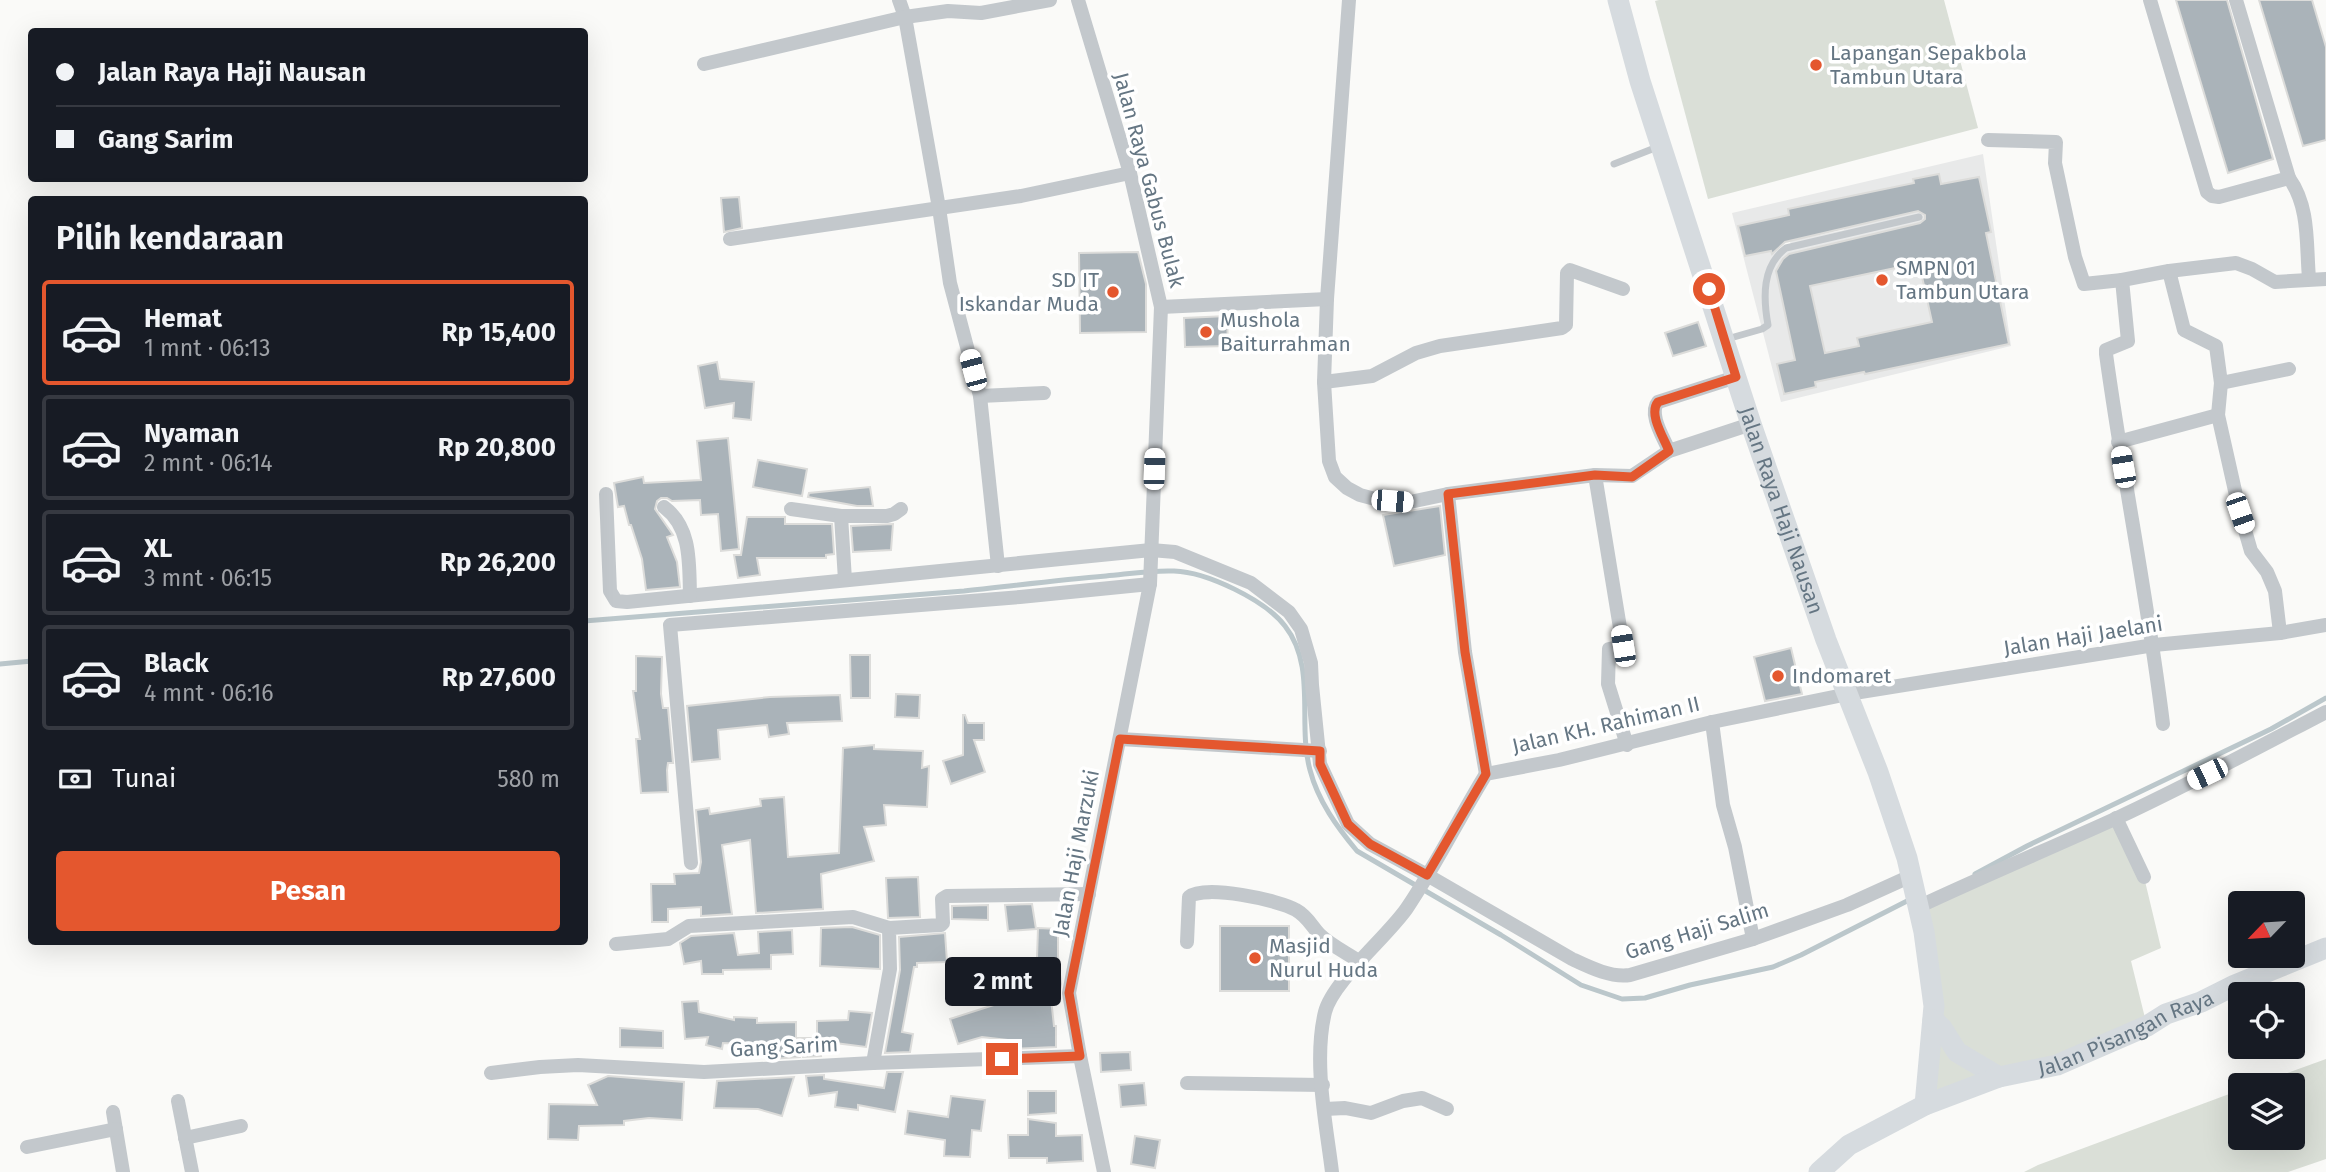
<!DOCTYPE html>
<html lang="id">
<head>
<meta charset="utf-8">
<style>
  :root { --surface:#171b24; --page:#242831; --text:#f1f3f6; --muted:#9ea1a6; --line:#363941; --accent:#e4572e }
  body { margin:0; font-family:"Fira Sans",sans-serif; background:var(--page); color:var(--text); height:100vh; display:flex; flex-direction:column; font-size:26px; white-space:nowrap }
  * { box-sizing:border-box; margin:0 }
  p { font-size:23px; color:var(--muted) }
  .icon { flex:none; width:38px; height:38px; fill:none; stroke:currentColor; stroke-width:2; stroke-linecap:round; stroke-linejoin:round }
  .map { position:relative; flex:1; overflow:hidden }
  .side { position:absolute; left:28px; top:196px; width:560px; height:749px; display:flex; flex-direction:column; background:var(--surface); border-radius:7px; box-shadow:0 7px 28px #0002 }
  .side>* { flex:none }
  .top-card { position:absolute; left:28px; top:28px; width:560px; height:154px; border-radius:7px; box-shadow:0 7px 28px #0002; display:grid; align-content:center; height:154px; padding:0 28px; background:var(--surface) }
  .needle { width:46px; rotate:245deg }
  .tools { position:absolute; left:2228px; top:891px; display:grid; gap:14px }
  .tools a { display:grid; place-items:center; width:77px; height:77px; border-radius:7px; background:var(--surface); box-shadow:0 7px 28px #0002; font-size:35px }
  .end { position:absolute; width:32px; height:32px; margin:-16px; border:9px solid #e4572e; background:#fff; box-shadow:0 0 0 4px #fff }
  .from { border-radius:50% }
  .bubble { position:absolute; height:49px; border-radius:7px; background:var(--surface); box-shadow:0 7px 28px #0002; font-size:23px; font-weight:700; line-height:49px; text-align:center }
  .car { position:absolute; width:21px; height:42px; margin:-21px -10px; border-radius:9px; box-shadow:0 0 5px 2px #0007; background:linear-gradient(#fff 24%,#345 0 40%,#fff 0 76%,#345 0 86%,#fff 0) }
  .top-card b { display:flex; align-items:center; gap:24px; height:66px; font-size:26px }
  .top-card b+b { border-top:2px solid var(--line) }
  .top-card i { width:18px; height:18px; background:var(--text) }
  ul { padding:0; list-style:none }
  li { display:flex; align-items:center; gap:21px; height:105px; margin:0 14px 10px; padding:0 14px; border:4px solid var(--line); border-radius:7px }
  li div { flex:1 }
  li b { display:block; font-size:26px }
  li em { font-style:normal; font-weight:700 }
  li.active { border-color:var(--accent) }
  li>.icon { width:63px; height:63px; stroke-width:1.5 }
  h2 { padding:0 28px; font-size:32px; line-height:84px }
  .pay { display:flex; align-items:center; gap:18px; height:77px; padding:0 28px; font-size:26px }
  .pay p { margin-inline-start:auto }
  .primary-button { display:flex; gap:14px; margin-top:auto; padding:14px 28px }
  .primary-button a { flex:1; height:80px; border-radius:7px; background:var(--accent); color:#fff; font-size:28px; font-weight:700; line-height:80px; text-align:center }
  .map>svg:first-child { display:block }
</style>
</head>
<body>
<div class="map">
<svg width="2326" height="1172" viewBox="0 0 2326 1172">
  <rect width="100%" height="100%" fill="#fafaf8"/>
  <!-- built -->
  <path fill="#e8e9e9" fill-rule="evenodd" d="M1983,154l28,192 -230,56 -49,-189zM1979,177l12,55 -31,7 -11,-56zM1837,199l7,31 -50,10 -6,-31zM1785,217l6,29 -46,10 -6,-30zM1989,245l10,45 -30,7 -10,-46zM1806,268l17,75 -46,-69zM1854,347l5,25 -43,-17zM1810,357l6,30 -33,7 -6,-30z"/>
  <!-- green -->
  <g fill="#dadfd7">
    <polygon points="1659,0 1944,0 1978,128 1708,199 1655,1"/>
    <polygon points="2116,818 2144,877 2161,948 2131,961 2147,1026 1925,1105 1933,1020 1918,907"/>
    <polygon points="2326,1059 2326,1159 2288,1172 2024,1172 2038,1165 2240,1090 2240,1138 2292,1138 2292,1085 2254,1085"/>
  </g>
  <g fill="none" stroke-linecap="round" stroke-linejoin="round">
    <!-- stream -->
    <g stroke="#bbc7cb" stroke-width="5">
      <path d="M584,621c127,-10 254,-19 380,-30 47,-5 94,-11 142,-15 22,-2 46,-6 68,-5 33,1 91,29 111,55 32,41 12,97 25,144 8,31 27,57 47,81l144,84 80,50 41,14 23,-1 45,-13 83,-18 28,-12 110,-56"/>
      <polyline points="0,664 32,661"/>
      <polyline points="1975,874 2027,846 2271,729 2326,698"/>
    </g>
  </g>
  <!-- building -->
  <g fill="#aab3b9" stroke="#dcdcda" stroke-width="2" fill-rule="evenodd">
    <polygon points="2176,0 2227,0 2273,159 2228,173"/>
    <polygon points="2259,0 2312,0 2326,47 2326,140 2303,146"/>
    <path d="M1939,174l2,10 38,-7 12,55 -5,1 23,111 -144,30 -1,-2 -49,10 1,5 -32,7 -7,-30 18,-4 -19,-89 7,-12 6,-5 131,-31 5,-4v-4l-7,-4 -133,31 -13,12 -1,-3 -26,5 -7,-30 51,-11 -1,-6 126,-26 -1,-4zM1919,263l13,59 -75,16 2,8 -34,7 -15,-67z"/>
    <polygon points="739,197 742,228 724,232 721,198"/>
    <polygon points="1138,252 1146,284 1146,332 1080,333 1079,253"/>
    <polygon points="1227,316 1228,346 1185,347 1184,318"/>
    <polygon points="1698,322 1706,346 1673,356 1665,333"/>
    <polygon points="717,362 720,379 754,382 751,420 733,418 734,403 705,408 698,366"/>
    <polygon points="728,438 739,549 721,551 718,514 701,515 700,500 672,501 667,498 661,498 657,501 655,509 673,535 667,537 677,562 680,587 646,590 642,559 631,525 629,525 624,506 618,507 614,483 643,477 644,483 701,480 697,441"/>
    <polygon points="758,460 807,469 802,496 753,487"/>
    <polygon points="870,487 873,506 857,506 808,497 809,493"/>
    <polygon points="1440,506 1445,555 1394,566 1383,515"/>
    <polygon points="747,517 785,517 785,524 832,524 834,554 826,555 826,558 757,558 760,575 738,578 734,555 741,555"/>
    <polygon points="893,524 891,550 853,552 851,526"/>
    <polygon points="1791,648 1802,694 1765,701 1754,657"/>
    <polygon points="850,655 870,655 870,698 851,698"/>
    <polygon points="636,656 662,657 661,694 663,708 668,708 673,763 668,763 667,770 668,792 641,793 636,739 640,739 633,691 636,691"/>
    <polygon points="896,694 920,695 919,718 895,717"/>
    <polygon points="840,695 842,721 787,723 789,734 769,737 767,725 718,730 720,759 692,762 687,706 770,697"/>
    <polygon points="963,715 965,715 968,723 984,723 984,740 974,740 985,772 951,784 943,761 963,755"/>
    <polygon points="874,745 874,749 923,751 922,768 929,766 927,807 884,805 886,825 864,827 874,861 821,874 823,909 756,913 750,840 722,845 732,914 701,916 701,907 668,909 668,922 652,922 651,884 675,884 674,874 699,873 701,862 696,810 709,808 710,814 761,806 760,799 784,797 788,857 839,853 843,748"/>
    <polygon points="918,877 920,917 888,918 886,878"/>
    <polygon points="1032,904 1036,929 1008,931 1005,905"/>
    <polygon points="988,905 988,920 952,919 952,906"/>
    <rect x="1220" y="926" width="69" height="65"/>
    <polygon points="852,927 880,935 880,969 820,966 821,928"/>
    <polygon points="1038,928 1058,929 1058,956 1061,984 1060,989 1050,990 1054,1026 1056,1026 1056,1047 1008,1049 1007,1040 982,1037 958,1044 950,1019 1000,1003 1017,1004 1016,998 1034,993 1015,992 1012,961 1037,958"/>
    <polygon points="792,930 793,954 771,955 771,969 723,970 723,974 702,974 701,961 684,964 680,943 691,936 734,933 738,955 759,953 758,932"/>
    <polygon points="945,933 947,962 917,963 917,967 914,967 902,1032 913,1034 910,1052 885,1053 900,970 899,937"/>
    <polygon points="961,969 987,970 987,992 961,991"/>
    <polygon points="698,1001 699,1012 734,1020 734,1017 757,1018 757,1023 796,1022 796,1038 817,1038 817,1021 848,1020 849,1011 872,1013 866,1047 819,1041 821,1056 803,1057 802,1051 800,1057 770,1059 769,1045 723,1043 722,1049 706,1045 708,1037 685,1039 682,1002"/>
    <polygon points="620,1028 663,1031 663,1048 620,1047"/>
    <polygon points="1130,1052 1131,1070 1101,1072 1100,1053"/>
    <polygon points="887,1072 903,1072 895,1112 858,1105 858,1110 835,1107 837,1092 809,1096 806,1076 824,1075 824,1079 884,1088"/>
    <polygon points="608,1076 684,1082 682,1120 649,1118 624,1121 624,1125 579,1126 578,1140 548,1139 549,1104 597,1105 588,1085"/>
    <polygon points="794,1077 782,1116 758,1109 714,1108 717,1081"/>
    <polygon points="1144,1083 1146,1105 1121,1107 1119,1085"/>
    <polygon points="1028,1091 1056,1091 1056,1113 1028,1115"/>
    <polygon points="951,1096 985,1100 981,1131 972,1130 970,1157 944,1156 945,1140 905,1134 908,1111 948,1117"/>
    <polygon points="1028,1119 1056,1123 1056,1136 1082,1135 1083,1161 1047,1163 1047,1158 1009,1158 1008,1135 1028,1135"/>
    <polygon points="1135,1136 1160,1140 1155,1168 1131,1164"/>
  </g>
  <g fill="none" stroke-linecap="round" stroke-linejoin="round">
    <!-- lane -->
    <g stroke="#c3c8cc" stroke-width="7">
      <polyline points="1614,164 1660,146"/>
      <path d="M1727,339l35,-10 6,-4c-5,-28 -6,-59 18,-77l133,-31"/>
    </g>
    <!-- street -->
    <g stroke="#c3c8cc" stroke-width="14">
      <polyline points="899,0 905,17 939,208 950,283 980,396 998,566"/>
      <polyline points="1078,0 1130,173 1161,307 1150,584 1069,993 1080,1056 1104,1172"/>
      <polyline points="1349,0 1327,299 1324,382 1329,461 1335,477 1347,488 1360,495 1375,499 1410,502 1448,494 1595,475 1632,476 1669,451 1751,424"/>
      <polyline points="2150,0 2207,192 2212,196 2219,197 2289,178 2236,0"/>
      <polyline points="704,64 905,17 948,11 981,13 1050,0"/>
      <path d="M1988,140l68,2 -1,21 20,94 9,27 38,-4 6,61 -22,9v4c17,124 42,246 57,370"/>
      <path d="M2289,178c21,29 17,67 20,100"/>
      <polyline points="730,239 1021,196 1130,173"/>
      <polyline points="2169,271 2184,330 2216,346 2221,383 2218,415 2240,513 2251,551 2267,572 2275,591 2280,633"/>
      <polyline points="2122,280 2169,271 2236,263 2252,269 2275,282 2326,279"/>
      <polyline points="1161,307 1327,299"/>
      <polyline points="1324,382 1372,376 1416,353 1440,346 1562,328 1566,325 1567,273 1570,270 1623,289"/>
      <polyline points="2221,383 2289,369"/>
      <polyline points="980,396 1044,393"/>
      <polyline points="2118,442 2218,415"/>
      <path d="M1669,451c-5,-13 -21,-37 -11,-49l78,-25"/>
      <polyline points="1595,475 1623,646 1609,649 1608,684 1627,745"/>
      <path d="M606,494l4,97 6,10 11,1 524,-52 24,2 76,31 38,29 12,17 10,34 1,22 8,79 28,60 22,20 57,31 145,84c17,8 39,19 58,16l123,-36 94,-34 64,-29"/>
      <polyline points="1448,494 1465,652 1486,774"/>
      <path d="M664,507c28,21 25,57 26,89"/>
      <polyline points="791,509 841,516 845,580"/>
      <polyline points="841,516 887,516 894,514 901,509"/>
      <polyline points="1712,722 1723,805 1735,847 1753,939"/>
      <polyline points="1120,739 1320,751"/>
      <polyline points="2116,818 2144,877"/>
      <polyline points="691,863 670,625 1020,597 1150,584"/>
      <path d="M1918,907c66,-31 133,-59 199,-89 71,-33 140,-70 209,-106"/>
      <path d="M1187,942l2,-45c15,-13 90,3 107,13 11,6 15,15 23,24 11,11 28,19 41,28"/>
      <polyline points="616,944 668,939 689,926 853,917 889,928"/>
      <polyline points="873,1063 890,969 889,928 941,925 943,923 942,899 947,896 1089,894"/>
      <polyline points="491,1073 540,1067 578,1065 704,1072 873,1063 1080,1056"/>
      <polyline points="1187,1083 1323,1085"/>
      <polyline points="178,1101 192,1172"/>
      <polyline points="1325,1109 1345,1108 1371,1113 1403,1101 1422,1098 1447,1109"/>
      <polyline points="113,1112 123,1172"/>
      <polyline points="185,1138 241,1126"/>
      <polyline points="27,1147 116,1129"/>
      <path d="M1332,1172c-6,-49 -19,-111 -7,-160 8,-31 63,-76 82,-104 29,-43 52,-90 79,-134l73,-14 153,-38 136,-28 306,-49 126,-12 46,-8"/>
    </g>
    <!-- secondary -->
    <g stroke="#d6dbdf" stroke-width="21">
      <path id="s1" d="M1618,0l22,81 111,343 75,216 52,132 29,86 17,74 10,74 -9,99"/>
      <path id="s2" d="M1933,1020l9,8 15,24 42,25 58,-12 90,-39 19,-12 35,-12 34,-17 91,-37"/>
      <polyline points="1819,1172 1849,1145 1925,1105 1999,1077"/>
    </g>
  </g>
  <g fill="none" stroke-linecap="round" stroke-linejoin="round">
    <!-- route -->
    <path stroke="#e4572e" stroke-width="9" d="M1002,1059l78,-3 -11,-63 51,-254 200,12v13l28,60 22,20 57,31 59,-101 -21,-122 -17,-158 147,-19 37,2 37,-26c-5,-13 -21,-37 -11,-49l78,-25 -27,-88"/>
  </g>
  <!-- markers -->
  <g fill="#e4572e" stroke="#fff" stroke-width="2.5">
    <circle cx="1816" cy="65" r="7"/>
    <circle cx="1882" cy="280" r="7"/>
    <circle cx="1113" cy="292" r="7"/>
    <circle cx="1206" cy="332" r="7"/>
    <circle cx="1778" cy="676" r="7"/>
    <circle cx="1255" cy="958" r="7"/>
  </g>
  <g text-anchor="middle" stroke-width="7" stroke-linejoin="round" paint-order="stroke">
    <!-- poi labels -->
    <g font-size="21" fill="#657683" stroke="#fff" text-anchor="start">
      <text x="1830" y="60">Lapangan Sepakbola<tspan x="1830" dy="24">Tambun Utara</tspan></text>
      <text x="1896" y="275">SMPN 01<tspan x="1896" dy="24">Tambun Utara</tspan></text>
      <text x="1099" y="287" text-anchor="end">SD IT<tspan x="1099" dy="24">Iskandar Muda</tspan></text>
      <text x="1220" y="327">Mushola<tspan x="1220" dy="24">Baiturrahman</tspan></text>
      <text x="1792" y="683">Indomaret</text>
      <text x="1269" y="953">Masjid<tspan x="1269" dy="24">Nurul Huda</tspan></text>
    </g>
    <!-- street labels -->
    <g font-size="21" fill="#657683" stroke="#fff">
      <text transform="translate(1149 180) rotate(75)" y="7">Jalan Raya Gabus Bulak</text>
      <text dy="7" stroke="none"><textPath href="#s1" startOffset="536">Jalan Raya Haji Nausan</textPath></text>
      <text transform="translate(2083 636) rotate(-9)" y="7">Jalan Haji Jaelani</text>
      <text transform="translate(1606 725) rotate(-13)" y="7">Jalan KH. Rahiman II</text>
      <text transform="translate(1076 853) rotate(-79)" y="7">Jalan Haji Marzuki</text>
      <text transform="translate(1697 931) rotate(-17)" y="7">Gang Haji Salim</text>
      <text dy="7" stroke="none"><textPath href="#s2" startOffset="224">Jalan Pisangan Raya</textPath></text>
      <text transform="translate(784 1047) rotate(-3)" y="7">Gang Sarim</text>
    </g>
  </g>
</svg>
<div class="tools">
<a><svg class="needle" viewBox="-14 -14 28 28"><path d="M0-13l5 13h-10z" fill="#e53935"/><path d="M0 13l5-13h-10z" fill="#9ea1a6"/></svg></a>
<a><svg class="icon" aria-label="locate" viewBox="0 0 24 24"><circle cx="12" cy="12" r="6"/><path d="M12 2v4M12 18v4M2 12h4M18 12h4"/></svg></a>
<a><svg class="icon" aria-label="layers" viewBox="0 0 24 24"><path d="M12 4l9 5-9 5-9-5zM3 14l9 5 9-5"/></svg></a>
</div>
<i class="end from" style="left:1709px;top:289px"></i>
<i class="end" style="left:1002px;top:1059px"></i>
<div class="bubble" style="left:945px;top:957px;width:116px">2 mnt</div>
<i class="car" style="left:973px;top:370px;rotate:345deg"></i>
<i class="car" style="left:2123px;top:467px;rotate:350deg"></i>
<i class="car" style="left:1154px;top:469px;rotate:2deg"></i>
<i class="car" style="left:1392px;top:501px;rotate:95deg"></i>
<i class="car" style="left:2240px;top:513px;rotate:161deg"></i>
<i class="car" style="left:1623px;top:646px;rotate:351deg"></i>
<i class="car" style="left:2207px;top:774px;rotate:244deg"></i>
<div class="top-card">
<b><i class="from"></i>Jalan Raya Haji Nausan</b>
<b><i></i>Gang Sarim</b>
</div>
<section class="side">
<h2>Pilih kendaraan</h2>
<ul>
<li class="active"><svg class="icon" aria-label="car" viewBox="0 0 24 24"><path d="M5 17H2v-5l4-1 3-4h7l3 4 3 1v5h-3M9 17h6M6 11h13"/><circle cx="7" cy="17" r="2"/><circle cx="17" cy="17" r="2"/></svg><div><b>Hemat</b><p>1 mnt · 06:13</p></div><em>Rp 15,400</em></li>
<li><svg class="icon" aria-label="car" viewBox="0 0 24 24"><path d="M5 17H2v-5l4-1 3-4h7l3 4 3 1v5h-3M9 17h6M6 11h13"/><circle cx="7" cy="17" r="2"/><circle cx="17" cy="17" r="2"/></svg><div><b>Nyaman</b><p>2 mnt · 06:14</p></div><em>Rp 20,800</em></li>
<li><svg class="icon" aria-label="car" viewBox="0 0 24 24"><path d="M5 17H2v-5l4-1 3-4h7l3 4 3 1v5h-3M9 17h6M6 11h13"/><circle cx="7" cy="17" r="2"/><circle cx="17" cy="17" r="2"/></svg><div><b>XL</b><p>3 mnt · 06:15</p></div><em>Rp 26,200</em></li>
<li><svg class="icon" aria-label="car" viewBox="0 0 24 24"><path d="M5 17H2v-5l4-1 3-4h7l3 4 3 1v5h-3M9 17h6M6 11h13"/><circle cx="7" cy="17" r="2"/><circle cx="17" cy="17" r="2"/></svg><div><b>Black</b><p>4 mnt · 06:16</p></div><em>Rp 27,600</em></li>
</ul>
<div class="pay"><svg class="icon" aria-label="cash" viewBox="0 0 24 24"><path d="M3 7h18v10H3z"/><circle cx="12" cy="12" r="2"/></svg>Tunai<p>580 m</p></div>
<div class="primary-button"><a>Pesan</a></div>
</section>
</div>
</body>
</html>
